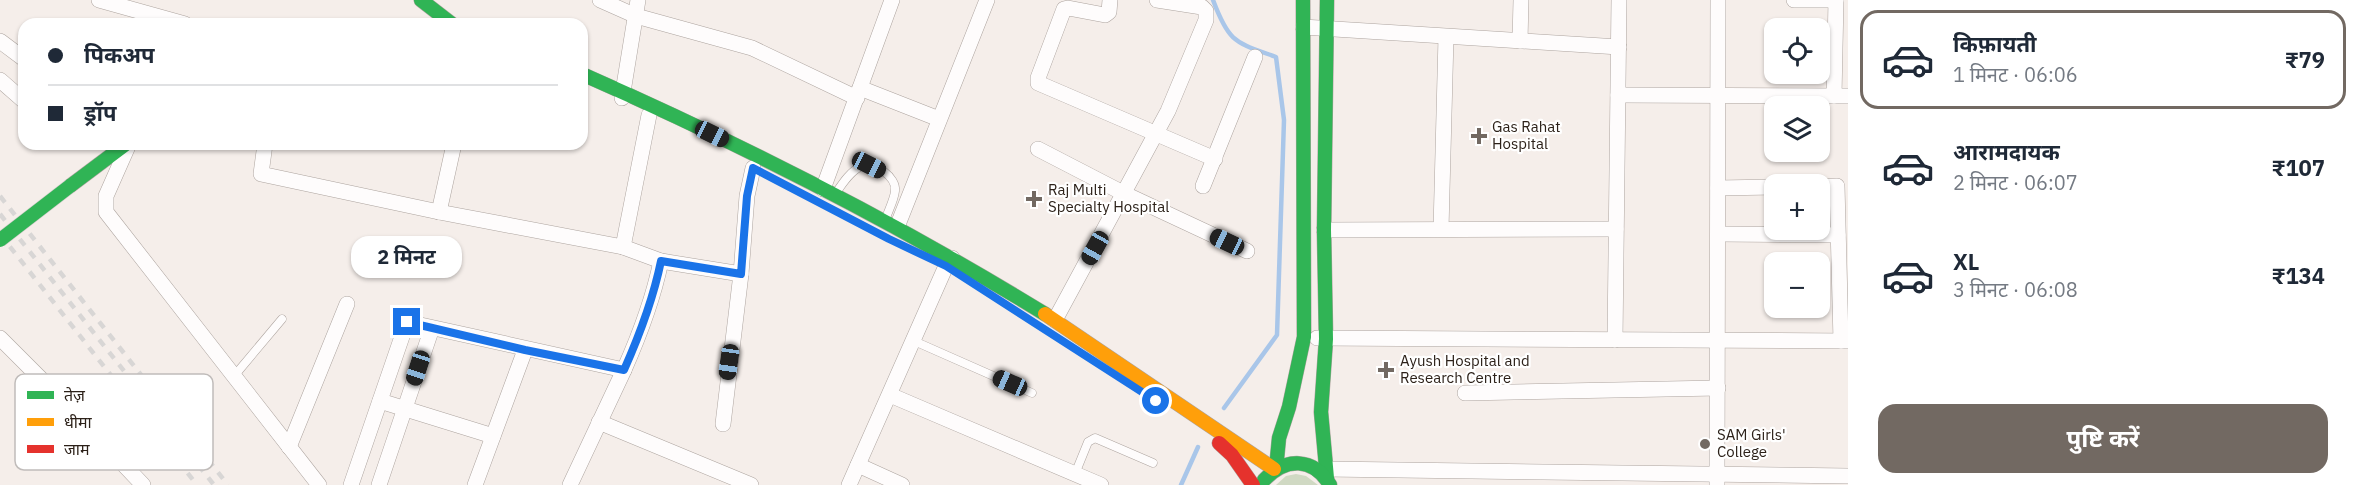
<!DOCTYPE html>
<html lang="hi">
<head>
<meta charset="utf-8">
<style>
  :root { --surface:#fff; --page:#f2f2f3; --text:#1f2937; --muted:#747a83; --line:#e0e1e3; --accent:#726962 }
  body { margin:0; font-family:"IBM Plex Sans","Noto Sans Devanagari",sans-serif; background:var(--page); color:var(--text); height:100vh; display:flex; flex-direction:column; font-size:22px; white-space:nowrap }
  * { box-sizing:border-box; margin:0 }
  p { font-size:20px; color:var(--muted) }
  .icon { flex:none; width:33px; height:33px; fill:none; stroke:currentColor; stroke-width:2; stroke-linecap:round; stroke-linejoin:round }
  .map { position:relative; flex:1; overflow:hidden }
  .side { display:flex; flex-direction:column; background:var(--surface); width:510px }
  .side>* { flex:none }
  .hud { position:absolute; left:18px; top:18px; width:570px; height:132px; border-radius:18px; box-shadow:0 2px 4px #0004; display:grid; align-content:center; height:132px; padding:0 30px; background:var(--surface) }
  .fabs { position:absolute; left:1764px; top:18px; display:grid; gap:12px }
  .fabs a { display:grid; place-items:center; width:66px; height:66px; border-radius:12px; background:var(--surface); box-shadow:0 2px 4px #0004; font-size:30px }
  .end { position:absolute; width:27px; height:27px; margin:-14px; border:8px solid #1a73e8; background:#fff; box-shadow:0 0 0 3px #fff }
  .from { border-radius:50% }
  .bubble { position:absolute; height:42px; border-radius:18px; background:var(--surface); box-shadow:0 2px 4px #0004; font-size:20px; font-weight:700; line-height:42px; text-align:center }
  .car { position:absolute; width:18px; height:36px; margin:-18px -9px; border-radius:8px; box-shadow:0 0 4px 2px #0007; background:linear-gradient(#222 24%,#8ab4d8 0 40%,#222 0 76%,#8ab4d8 0 86%,#222 0) }
  .hud b { display:flex; align-items:center; gap:21px; height:57px; font-size:22px }
  .hud b+b { border-top:2px solid var(--line) }
  .hud i { width:15px; height:15px; background:var(--text) }
  ul { padding:10px 0 0; list-style:none }
  li { display:flex; align-items:center; gap:18px; height:99px; margin:0 12px 9px; padding:0 18px; border:3px solid transparent; border-radius:18px }
  li div { flex:1 }
  li b { display:block; font-size:22px }
  li em { font-style:normal; font-weight:700 }
  li.selected { border-color:var(--accent) }
  li>.icon { width:54px; height:54px; stroke-width:1.5 }
  .action { display:flex; gap:12px; margin-top:auto; padding:12px 30px }
  .action a { flex:1; height:69px; border-radius:18px; background:var(--accent); color:#fff; font-size:24px; font-weight:700; line-height:69px; text-align:center }
  main { display:flex; flex:1; min-height:0 }
  .map>svg:first-child { display:block }
</style>
</head>
<body>
<main>
<div class="map">
<svg width="1848" height="485" viewBox="0 0 1848 485">
  <rect width="100%" height="100%" fill="#f5eeea"/>
  <!-- green -->
  <polygon fill="#d0d9c3" points="1296,474 1306,476 1318,485 1276,485 1286,476"/>
  <g fill="none" stroke-linecap="round" stroke-linejoin="round">
    <!-- stream -->
    <g stroke="#a9c6e9" stroke-width="4.5">
      <path d="M1213,0c16,43 22,42 63,57l8,63 -7,215 -53,73"/>
      <polyline points="1181,485 1198,447"/>
    </g>
    <defs>
      <g id="lane">
        <path d="M836,193c6,-9 15,-23 26,-27 12,-5 35,11 33,25 -1,9 -6,18 -9,27"/>
        <polyline points="914,341 1032,393"/>
        <polyline points="235,375 282,319"/>
        <polyline points="1075,474 1088,442 1095,438 1153,463"/>
      </g>
      <g id="street">
        <polyline points="99,0 185,24"/>
        <polyline points="600,0 636,16 752,48 857,98"/>
        <polyline points="1110,0 1109,12 1105,15 1068,8 1064,9 1038,78 1038,83 1215,159"/>
        <polyline points="1794,0 1836,0"/>
        <polyline points="1303,27 1619,47"/>
        <polyline points="0,41 24,59"/>
        <polyline points="1520,41 1521,0"/>
        <polyline points="0,80 24,101"/>
        <polyline points="860,88 939,119"/>
        <polyline points="1618,95 1848,96"/>
        <polyline points="1834,96 1836,0"/>
        <polyline points="622,98 638,0"/>
        <polyline points="129,144 106,196 106,212 319,485"/>
        <polyline points="265,144 261,174 439,212 623,247 649,115"/>
        <polyline points="1038,149 1125,194 1247,251"/>
        <polyline points="1203,186 1255,57"/>
        <polyline points="1820,187 1837,186 1841,341"/>
        <polyline points="1718,188 1774,187"/>
        <polyline points="823,189 892,0"/>
        <polyline points="439,212 454,144"/>
        <polyline points="897,227 987,0"/>
        <polyline points="1441,229 1446,37"/>
        <polyline points="1324,230 1616,229"/>
        <polyline points="1718,234 1838,235"/>
        <polyline points="623,247 661,261 741,274"/>
        <polyline points="1055,320 1168,111 1206,20 1206,11 1202,7 1157,0"/>
        <polyline points="0,338 71,409 143,485"/>
        <polyline points="1317,338 1848,341"/>
        <polyline points="1615,340 1619,0"/>
        <path d="M624,370c16,-36 29,-70 37,-109"/>
        <polyline points="1465,393 1718,388"/>
        <polyline points="890,395 1101,485"/>
        <polyline points="380,401 493,436"/>
        <polyline points="599,422 751,485"/>
        <polyline points="723,424 741,274 747,196 753,168"/>
        <polyline points="289,447 347,304"/>
        <polyline points="858,465 902,485"/>
        <polyline points="1326,469 1848,476"/>
        <polyline points="351,485 407,322 624,370 570,485"/>
        <polyline points="379,485 432,328"/>
        <polyline points="475,485 525,350"/>
        <polyline points="849,485 946,266 952,258"/>
        <polyline points="1717,485 1718,0"/>
      </g>
      <g id="fast">
        <polyline points="421,0 452,24"/>
        <polyline points="1327,0 1324,230 1326,339 1321,412 1327,478"/>
        <path d="M582,74c159,70 315,149 463,240"/>
        <polyline points="70,186 126,144"/>
        <polyline points="1276,469 1279,438 1289,407 1304,337 1303,0"/>
        <path d="M1264,480c22,-23 49,-23 66,5"/>
      </g>
      <polyline id="slow" points="1045,314 1274,469"/>
      <polyline id="jam" points="1219,443 1232,455 1253,485"/>
    </defs>
    <!-- lane casing -->
    <use href="#lane" stroke="#ada49f" stroke-width="9"/>
    <!-- street casing -->
    <use href="#street" stroke="#ada49f" stroke-width="16"/>
    <!-- fast casing -->
    <use href="#fast" stroke="#ada49f" stroke-width="15"/>
    <!-- slow casing -->
    <use href="#slow" stroke="#ada49f" stroke-width="15"/>
    <!-- jam casing -->
    <use href="#jam" stroke="#ada49f" stroke-width="15"/>
    <!-- lane -->
    <use href="#lane" stroke="#fefcfc" stroke-width="8"/>
    <!-- street -->
    <use href="#street" stroke="#fefcfc" stroke-width="15"/>
    <!-- fast -->
    <use href="#fast" stroke="#30b455" stroke-width="14"/>
    <!-- slow -->
    <use href="#slow" stroke="#ff9f0a" stroke-width="14"/>
    <!-- jam -->
    <use href="#jam" stroke="#e5322d" stroke-width="14"/>
    <!-- rail -->
    <g stroke="#d8d6d5" stroke-width="4.5" stroke-dasharray="8 8" stroke-linecap="butt">
      <polyline points="0,196 228,485"/>
      <polyline points="0,214 214,485"/>
      <polyline points="0,234 197,485"/>
    </g>
    <defs>
      <polyline id="fast-bridge" points="0,240 70,186"/>
    </defs>
    <!-- fast-bridge casing -->
    <use href="#fast-bridge" stroke="#d1ccca" stroke-width="15" stroke-linecap="butt"/>
    <!-- fast-bridge -->
    <use href="#fast-bridge" stroke="#30b455" stroke-width="14"/>
  </g>
  <g fill="none" stroke-linecap="round" stroke-linejoin="round">
    <!-- route -->
    <path stroke="#1a73e8" stroke-width="8" d="M407,322l118,28 99,20c16,-36 29,-70 37,-109l80,13 6,-78 6,-28 136,71 57,27 210,135"/>
  </g>
  <!-- markers -->
  <g fill="#726962" stroke="#fff" stroke-width="2">
    <path d="M1476 127h6v6h6v6h-6v6h-6v-6h-6v-6h6z"/>
    <path d="M1031 190h6v6h6v6h-6v6h-6v-6h-6v-6h6z"/>
    <path d="M1383 361h6v6h6v6h-6v6h-6v-6h-6v-6h6z"/>
    <circle cx="1705" cy="444" r="6"/>
  </g>
  <g text-anchor="middle" stroke-width="4.5" stroke-linejoin="round" paint-order="stroke">
    <!-- poi labels -->
    <g font-size="15" fill="#2c2119" stroke="#fff" text-anchor="start">
      <text x="1492" y="132">Gas Rahat<tspan x="1492" dy="17">Hospital</tspan></text>
      <text x="1048" y="195">Raj Multi<tspan x="1048" dy="17">Specialty Hospital</tspan></text>
      <text x="1400" y="366">Ayush Hospital and<tspan x="1400" dy="17">Research Centre</tspan></text>
      <text x="1717" y="440">SAM Girls'<tspan x="1717" dy="17">College</tspan></text>
    </g>
  </g>
  <!-- legend -->
  <rect x="15" y="374" width="198" height="96" rx="9" fill="#fff" stroke="#c0bcba" stroke-width="1.5"/>
  <rect x="27" y="391" width="27" height="8" fill="#30b455"/>
  <rect x="27" y="418" width="27" height="8" fill="#ff9f0a"/>
  <rect x="27" y="445" width="27" height="8" fill="#e5322d"/>
  <g font-size="16" fill="#2c2119">
    <text x="64" y="401">तेज़</text>
    <text x="64" y="428">धीमा</text>
    <text x="64" y="455">जाम</text>
  </g>
</svg>
<div class="fabs">
<a><svg class="icon" aria-label="locate" viewBox="0 0 24 24"><circle cx="12" cy="12" r="6"/><path d="M12 2v4M12 18v4M2 12h4M18 12h4"/></svg></a>
<a><svg class="icon" aria-label="layers" viewBox="0 0 24 24"><path d="M12 4l9 5-9 5-9-5zM3 14l9 5 9-5"/></svg></a>
<a>+</a>
<a>−</a>
</div>
<i class="end from" style="left:1156px;top:401px"></i>
<i class="end" style="left:407px;top:322px"></i>
<div class="bubble" style="left:351px;top:236px;width:111px">2 मिनट</div>
<i class="car" style="left:712px;top:134px;rotate:116deg"></i>
<i class="car" style="left:869px;top:165px;rotate:117deg"></i>
<i class="car" style="left:1227px;top:242px;rotate:295deg"></i>
<i class="car" style="left:1095px;top:248px;rotate:209deg"></i>
<i class="car" style="left:729px;top:362px;rotate:188deg"></i>
<i class="car" style="left:418px;top:368px;rotate:198deg"></i>
<i class="car" style="left:1010px;top:383px;rotate:294deg"></i>
<div class="hud">
<b><i class="from"></i>पिकअप</b>
<b><i></i>ड्रॉप</b>
</div>
</div>
<section class="side">
<ul>
<li class="selected"><svg class="icon" aria-label="car" viewBox="0 0 24 24"><path d="M5 17H2v-5l4-1 3-4h7l3 4 3 1v5h-3M9 17h6M6 11h13"/><circle cx="7" cy="17" r="2"/><circle cx="17" cy="17" r="2"/></svg><div><b>किफ़ायती</b><p>1 मिनट · 06:06</p></div><em>₹79</em></li>
<li><svg class="icon" aria-label="car" viewBox="0 0 24 24"><path d="M5 17H2v-5l4-1 3-4h7l3 4 3 1v5h-3M9 17h6M6 11h13"/><circle cx="7" cy="17" r="2"/><circle cx="17" cy="17" r="2"/></svg><div><b>आरामदायक</b><p>2 मिनट · 06:07</p></div><em>₹107</em></li>
<li><svg class="icon" aria-label="car" viewBox="0 0 24 24"><path d="M5 17H2v-5l4-1 3-4h7l3 4 3 1v5h-3M9 17h6M6 11h13"/><circle cx="7" cy="17" r="2"/><circle cx="17" cy="17" r="2"/></svg><div><b>XL</b><p>3 मिनट · 06:08</p></div><em>₹134</em></li>
</ul>
<div class="action"><a>पुष्टि करें</a></div>
</section>
</main>
</body>
</html>
